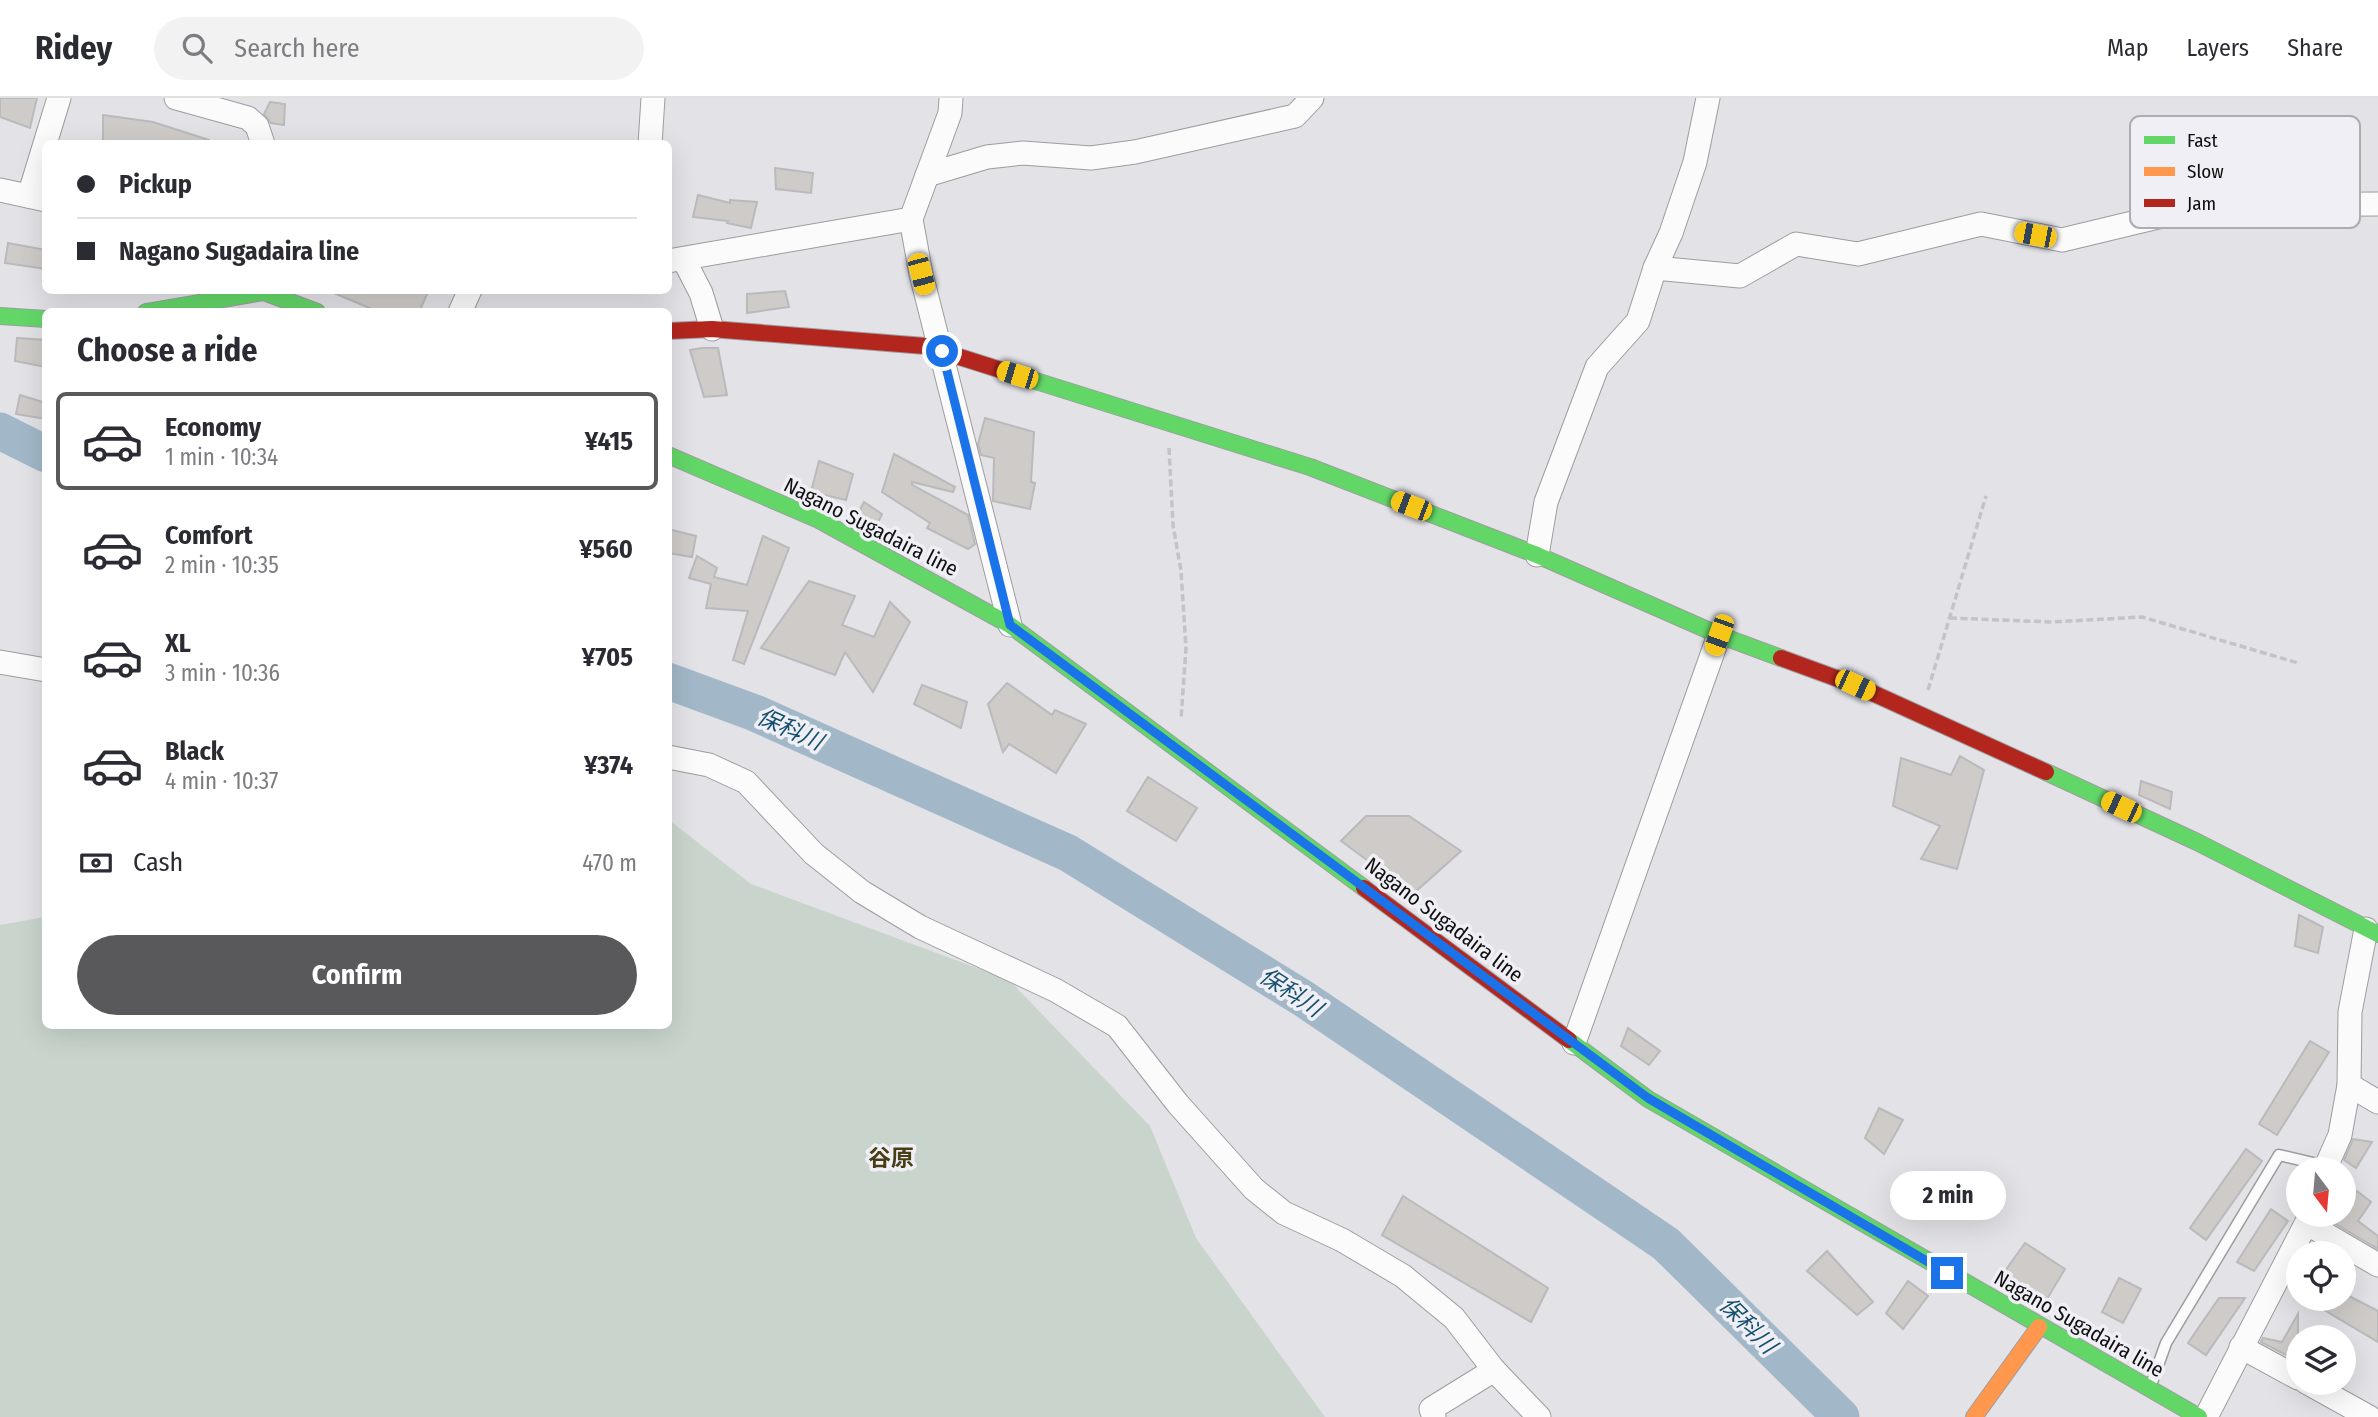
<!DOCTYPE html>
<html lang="en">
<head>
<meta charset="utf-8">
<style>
  :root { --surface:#fff; --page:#f2f2f3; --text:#2b2b33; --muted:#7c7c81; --line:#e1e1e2; --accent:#59595c }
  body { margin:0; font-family:"Fira Sans Condensed","Noto Sans JP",sans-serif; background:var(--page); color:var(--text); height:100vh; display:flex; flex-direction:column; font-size:26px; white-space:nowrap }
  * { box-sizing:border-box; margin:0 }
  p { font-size:23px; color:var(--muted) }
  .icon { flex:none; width:38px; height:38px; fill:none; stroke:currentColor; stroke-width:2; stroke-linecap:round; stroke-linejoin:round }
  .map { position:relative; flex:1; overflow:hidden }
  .drawer { position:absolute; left:42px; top:210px; width:630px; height:721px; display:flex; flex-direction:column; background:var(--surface); border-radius:10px; box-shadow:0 7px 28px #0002 }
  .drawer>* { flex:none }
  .top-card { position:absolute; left:42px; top:42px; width:630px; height:154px; border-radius:10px; box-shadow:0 7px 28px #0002; display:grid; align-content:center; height:154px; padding:0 35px; background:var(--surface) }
  .needle { width:46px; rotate:164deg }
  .buttons { position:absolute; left:2286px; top:1059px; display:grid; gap:14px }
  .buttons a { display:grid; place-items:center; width:70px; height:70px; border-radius:50%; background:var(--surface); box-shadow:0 7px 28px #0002; font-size:35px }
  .end { position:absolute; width:32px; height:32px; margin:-16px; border:9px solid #1a73e8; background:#fff; box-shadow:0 0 0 4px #fff }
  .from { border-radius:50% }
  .bubble { position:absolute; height:49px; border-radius:24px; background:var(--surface); box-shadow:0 7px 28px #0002; font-size:23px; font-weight:700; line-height:49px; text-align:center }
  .car { position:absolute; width:21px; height:42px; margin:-21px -10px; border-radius:9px; box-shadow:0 0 5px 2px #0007; background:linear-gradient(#f5c518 24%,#345 0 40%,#f5c518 0 76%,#345 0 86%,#f5c518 0) }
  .top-card b { display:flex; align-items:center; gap:24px; height:66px; font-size:26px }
  .top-card b+b { border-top:2px solid var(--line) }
  .top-card i { width:18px; height:18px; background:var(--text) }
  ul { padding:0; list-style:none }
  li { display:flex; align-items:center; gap:21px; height:98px; margin:0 14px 10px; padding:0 21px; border:4px solid transparent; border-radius:10px }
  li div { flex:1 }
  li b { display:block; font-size:26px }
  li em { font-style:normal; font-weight:700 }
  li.current { border-color:var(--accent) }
  li>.icon { width:63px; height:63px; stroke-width:1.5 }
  h2 { padding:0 35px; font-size:32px; line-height:84px }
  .pay { display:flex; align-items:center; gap:18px; height:77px; padding:0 35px; font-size:26px }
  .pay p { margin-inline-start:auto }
  .action { display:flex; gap:14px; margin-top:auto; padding:14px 35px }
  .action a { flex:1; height:80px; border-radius:42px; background:var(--accent); color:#fff; font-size:28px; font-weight:700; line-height:80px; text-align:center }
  header { display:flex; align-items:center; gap:42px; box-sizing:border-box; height:98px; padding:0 35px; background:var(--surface); border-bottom:2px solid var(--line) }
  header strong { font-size:33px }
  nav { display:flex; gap:38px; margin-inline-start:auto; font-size:24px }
  .search { width:490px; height:63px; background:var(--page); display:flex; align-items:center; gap:18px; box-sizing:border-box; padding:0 24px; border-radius:38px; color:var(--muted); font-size:26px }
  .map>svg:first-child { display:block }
</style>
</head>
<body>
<header>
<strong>Ridey</strong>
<div class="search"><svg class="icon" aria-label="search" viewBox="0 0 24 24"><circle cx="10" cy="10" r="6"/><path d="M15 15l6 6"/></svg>Search here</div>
<nav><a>Map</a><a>Layers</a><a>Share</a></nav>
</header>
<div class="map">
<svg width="2378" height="1319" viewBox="0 0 2378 1319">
  <rect width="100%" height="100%" fill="#e2e2e7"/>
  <!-- green -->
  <polygon fill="#c9d5cc" points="669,722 751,786 1009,882 1150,1028 1196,1140 1325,1319 0,1319 0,827 45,819 46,928 668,928"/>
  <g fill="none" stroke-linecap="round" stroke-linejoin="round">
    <!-- river -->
    <g stroke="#a2b8c8" stroke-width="37">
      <polyline points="0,333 46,356"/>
      <polyline points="668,583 755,615 1068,755 1304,901 1666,1146 1841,1319"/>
    </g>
  </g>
  <!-- building -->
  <g fill="#cfcbc8" stroke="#bababc" stroke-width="2">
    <polygon points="0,0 37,0 30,30 0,19"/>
    <polygon points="270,4 285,6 284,27 271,25 264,16"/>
    <polygon points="103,17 153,24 209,42 209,46 103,46"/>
    <polygon points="775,70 813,75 811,95 776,91"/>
    <polygon points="698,97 730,105 730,102 757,104 751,130 727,125 728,123 693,119"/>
    <polygon points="8,145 46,152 46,171 5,165"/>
    <polygon points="429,192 419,214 379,214 329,193"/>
    <polygon points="785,193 789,209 747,215 747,196"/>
    <polygon points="17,240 46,242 46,269 15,263"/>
    <polygon points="702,250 718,250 727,297 704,299 690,252"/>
    <polygon points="20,297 46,305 46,321 16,316"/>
    <polygon points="985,320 1034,334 1031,384 1035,385 1030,411 993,403 994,360 981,357 978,346"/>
    <polygon points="894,356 955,389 953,394 912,384 912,387 968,417 975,446 968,451 927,430 930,425 882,394"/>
    <polygon points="819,363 853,376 846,402 811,394"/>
    <polygon points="864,404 882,416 876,429 856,419"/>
    <polygon points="668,431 696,438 692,459 668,455"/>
    <polygon points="763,438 789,450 744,566 733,562 748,513 706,510 711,486 689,480 697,458 717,470 714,479 747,487"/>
    <polygon points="809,483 855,498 842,527 874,539 890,504 910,524 873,594 845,554 835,577 761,550"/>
    <polygon points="1007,585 1052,617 1055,612 1086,626 1056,675 1009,646 1003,654 988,606"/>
    <polygon points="922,587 967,604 961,630 914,606"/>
    <polygon points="1960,658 1984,672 1957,771 1921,761 1940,728 1893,708 1901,660 1951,677"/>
    <polygon points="1148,679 1197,710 1176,743 1127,713"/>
    <polygon points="2141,683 2172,694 2170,711 2139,697"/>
    <polygon points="1366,718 1409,718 1461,753 1413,796 1341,743"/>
    <polygon points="2299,817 2323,829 2318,855 2295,848"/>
    <polygon points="1628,930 1660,953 1649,967 1621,948"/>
    <polygon points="2310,943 2329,954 2277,1037 2259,1026"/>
    <polygon points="1879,1010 1903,1022 1884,1056 1865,1040"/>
    <polygon points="2353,1041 2372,1044 2356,1070 2344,1062"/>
    <polygon points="2246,1051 2262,1063 2206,1142 2190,1130"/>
    <polygon points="2357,1093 2371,1104 2358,1123 2378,1138 2378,1151 2334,1125 2343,1116"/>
    <polygon points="1403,1098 1548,1190 1531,1224 1382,1137"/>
    <polygon points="2271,1111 2288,1123 2254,1173 2237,1164"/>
    <polygon points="2025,1145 2065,1171 2044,1206 2000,1180"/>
    <polygon points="1827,1153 1873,1204 1857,1217 1807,1173"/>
    <polygon points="2119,1180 2141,1191 2123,1225 2102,1214"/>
    <polygon points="1908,1183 1928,1198 1903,1231 1886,1215"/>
    <polygon points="2347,1197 2378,1213 2378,1244 2304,1200 2346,1200"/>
    <polygon points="2219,1200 2245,1200 2206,1257 2188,1245"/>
    <polygon points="2298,1216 2298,1263 2261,1244 2263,1240 2282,1244"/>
  </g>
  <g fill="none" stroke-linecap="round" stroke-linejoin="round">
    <defs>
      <polyline id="lane" points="2151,1287 2166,1245 2279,1057 2326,1068"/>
      <g id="street">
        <polyline points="176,0 248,20 257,28 263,46"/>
        <polyline points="951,0 950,15 911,121 921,176 1010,527"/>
        <polyline points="650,46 653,0"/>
        <polyline points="927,77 987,59 1023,55 1091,60 1135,54 1295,18 1312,0"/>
        <polyline points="0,92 46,102"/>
        <polyline points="29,98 59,0"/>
        <polyline points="684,162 701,195 712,231"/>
        <polyline points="668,163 911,121"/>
        <polyline points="1655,170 1740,178 1796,146 1858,156 1981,126 2062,142 2166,117 2255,107 2378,106"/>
        <polyline points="460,214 470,192"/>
        <polyline points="1537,457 1546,404 1597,269 1638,223 1655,170 1671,135 1695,64 1708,0"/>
        <polyline points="0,564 46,572"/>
        <polyline points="668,659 709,667 746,684 814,756 862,794 920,829 1055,892 1117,928 1178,1006 1254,1091 1284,1115 1342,1142 1403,1178 1454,1220 1494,1272 1539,1319"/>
        <polyline points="1574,945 1719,537"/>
        <polyline points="2349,987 2378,1004"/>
        <polyline points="2325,1071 2340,1037 2349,987 2350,914 2366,831"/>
        <polyline points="2308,1126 2378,1167"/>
        <polyline points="2241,1249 2298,1280"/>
        <polyline points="2306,1284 2369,1319"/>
        <polyline points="1434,1319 1431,1311 1494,1272"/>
        <polyline points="2206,1319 2311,1116"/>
      </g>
      <g id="fast">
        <polyline points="146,214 264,194 317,214"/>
        <polyline points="0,218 46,221"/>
        <polyline points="1020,278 1310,369 1537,457 1719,537 1781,560"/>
        <polyline points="668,357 819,422 1010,527 1364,790"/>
        <polyline points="2046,674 2197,744 2378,836"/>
        <polyline points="1569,942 1648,1001 2199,1319"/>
      </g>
      <polyline id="slow" points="1974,1319 2039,1229"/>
      <g id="jam">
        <polyline points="668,233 712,231 925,248 1020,278"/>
        <polyline points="1781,560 1855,587 2046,674"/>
        <polyline points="1364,790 1569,942"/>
      </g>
    </defs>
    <!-- lane casing -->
    <use href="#lane" stroke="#9d9da0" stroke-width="13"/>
    <!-- street casing -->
    <use href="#street" stroke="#9d9da0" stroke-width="25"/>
    <!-- fast casing -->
    <use href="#fast" stroke="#9d9da0" stroke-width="18"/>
    <!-- slow casing -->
    <use href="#slow" stroke="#9d9da0" stroke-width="18"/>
    <!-- jam casing -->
    <use href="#jam" stroke="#9d9da0" stroke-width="18"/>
    <!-- path -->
    <g stroke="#c4c4c5" stroke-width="3.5" stroke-dasharray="7 3.5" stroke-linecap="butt">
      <polyline points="1169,350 1173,427 1181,473 1186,550 1181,621"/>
      <polyline points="1950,520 2051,524 2142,519 2298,565"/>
      <polyline points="1928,592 1986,398"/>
    </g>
    <!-- lane -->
    <use href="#lane" stroke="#fbfbfb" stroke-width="10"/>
    <!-- street -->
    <use href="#street" stroke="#fbfbfb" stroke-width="23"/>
    <!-- fast -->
    <use href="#fast" stroke="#63d668" stroke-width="16"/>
    <!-- slow -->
    <use href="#slow" stroke="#ff974d" stroke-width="16"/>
    <!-- jam -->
    <use href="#jam" stroke="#b3261e" stroke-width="16"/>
  </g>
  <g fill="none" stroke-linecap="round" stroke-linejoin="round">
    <!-- route -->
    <polyline stroke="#1a73e8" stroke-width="9" points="942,253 1010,527 1648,1000 1947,1175"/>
  </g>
  <g text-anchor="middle" stroke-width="7" stroke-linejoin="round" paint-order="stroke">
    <!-- street labels -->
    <g font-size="21" fill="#0f0f11" stroke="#efeff5">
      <text transform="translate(871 429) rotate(27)" y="7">Nagano Sugadaira line</text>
      <text transform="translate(1444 822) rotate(37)" y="7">Nagano Sugadaira line</text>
      <text transform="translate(2079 1226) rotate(30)" y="7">Nagano Sugadaira line</text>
    </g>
    <!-- water labels -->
    <g font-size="23" font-style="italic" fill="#17516f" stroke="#efeff5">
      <text transform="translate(790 631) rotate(24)" y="8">保科川</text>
      <text transform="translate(1291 894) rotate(33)" y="8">保科川</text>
      <text transform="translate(1748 1227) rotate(45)" y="8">保科川</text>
    </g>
    <!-- neighbourhood labels -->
    <g font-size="23" font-weight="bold" fill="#483e15" stroke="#efeff5">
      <text x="891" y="1068">谷原</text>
    </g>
  </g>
  <!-- legend -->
  <rect x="2130" y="18" width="230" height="112" rx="10" fill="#efeff5" stroke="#acacb1" stroke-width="2"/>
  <rect x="2144" y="38" width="31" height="8" fill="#63d668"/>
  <rect x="2144" y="69" width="31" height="9" fill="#ff974d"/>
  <rect x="2144" y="101" width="31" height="8" fill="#b3261e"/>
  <g font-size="19" fill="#0f0f11">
    <text x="2187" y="49">Fast</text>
    <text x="2187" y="80">Slow</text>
    <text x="2187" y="112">Jam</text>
  </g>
</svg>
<div class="buttons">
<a><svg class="needle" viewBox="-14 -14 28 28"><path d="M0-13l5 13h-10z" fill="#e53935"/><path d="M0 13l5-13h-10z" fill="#7c7c81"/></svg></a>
<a><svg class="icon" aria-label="locate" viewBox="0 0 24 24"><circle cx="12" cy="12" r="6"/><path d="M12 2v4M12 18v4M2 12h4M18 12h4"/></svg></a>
<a><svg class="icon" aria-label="layers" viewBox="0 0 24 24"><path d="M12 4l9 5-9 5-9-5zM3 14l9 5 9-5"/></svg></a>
</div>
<i class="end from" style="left:942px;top:253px"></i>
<i class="end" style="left:1947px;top:1175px"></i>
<div class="bubble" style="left:1890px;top:1073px;width:116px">2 min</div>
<i class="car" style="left:2035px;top:137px;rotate:281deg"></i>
<i class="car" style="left:921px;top:176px;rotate:165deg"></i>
<i class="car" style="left:1017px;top:277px;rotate:287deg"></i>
<i class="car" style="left:1411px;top:408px;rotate:291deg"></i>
<i class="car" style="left:1719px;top:537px;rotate:200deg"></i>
<i class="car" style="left:1855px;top:587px;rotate:115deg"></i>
<i class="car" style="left:2121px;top:709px;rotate:295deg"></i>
<div class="top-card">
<b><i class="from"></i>Pickup</b>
<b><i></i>Nagano Sugadaira line</b>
</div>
<section class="drawer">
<h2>Choose a ride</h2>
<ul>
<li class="current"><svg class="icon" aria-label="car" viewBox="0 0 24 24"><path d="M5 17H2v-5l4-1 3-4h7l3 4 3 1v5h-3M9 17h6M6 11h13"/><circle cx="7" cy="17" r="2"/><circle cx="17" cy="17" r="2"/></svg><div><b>Economy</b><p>1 min · 10:34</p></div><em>¥415</em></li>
<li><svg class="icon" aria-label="car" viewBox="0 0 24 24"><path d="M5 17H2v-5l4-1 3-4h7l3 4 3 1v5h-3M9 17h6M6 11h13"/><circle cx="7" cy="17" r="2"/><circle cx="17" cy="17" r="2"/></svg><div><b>Comfort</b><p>2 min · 10:35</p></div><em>¥560</em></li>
<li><svg class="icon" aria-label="car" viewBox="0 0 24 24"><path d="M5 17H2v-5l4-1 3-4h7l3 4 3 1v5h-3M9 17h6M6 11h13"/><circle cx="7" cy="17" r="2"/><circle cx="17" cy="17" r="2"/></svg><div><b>XL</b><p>3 min · 10:36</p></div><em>¥705</em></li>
<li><svg class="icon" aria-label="car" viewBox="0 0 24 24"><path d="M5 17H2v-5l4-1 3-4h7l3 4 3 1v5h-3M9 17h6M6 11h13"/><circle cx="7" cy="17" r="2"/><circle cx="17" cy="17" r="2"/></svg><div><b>Black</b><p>4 min · 10:37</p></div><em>¥374</em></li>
</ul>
<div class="pay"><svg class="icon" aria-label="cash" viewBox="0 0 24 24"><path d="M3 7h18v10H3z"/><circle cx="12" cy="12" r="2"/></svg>Cash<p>470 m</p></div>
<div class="action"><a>Confirm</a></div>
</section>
</div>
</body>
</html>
